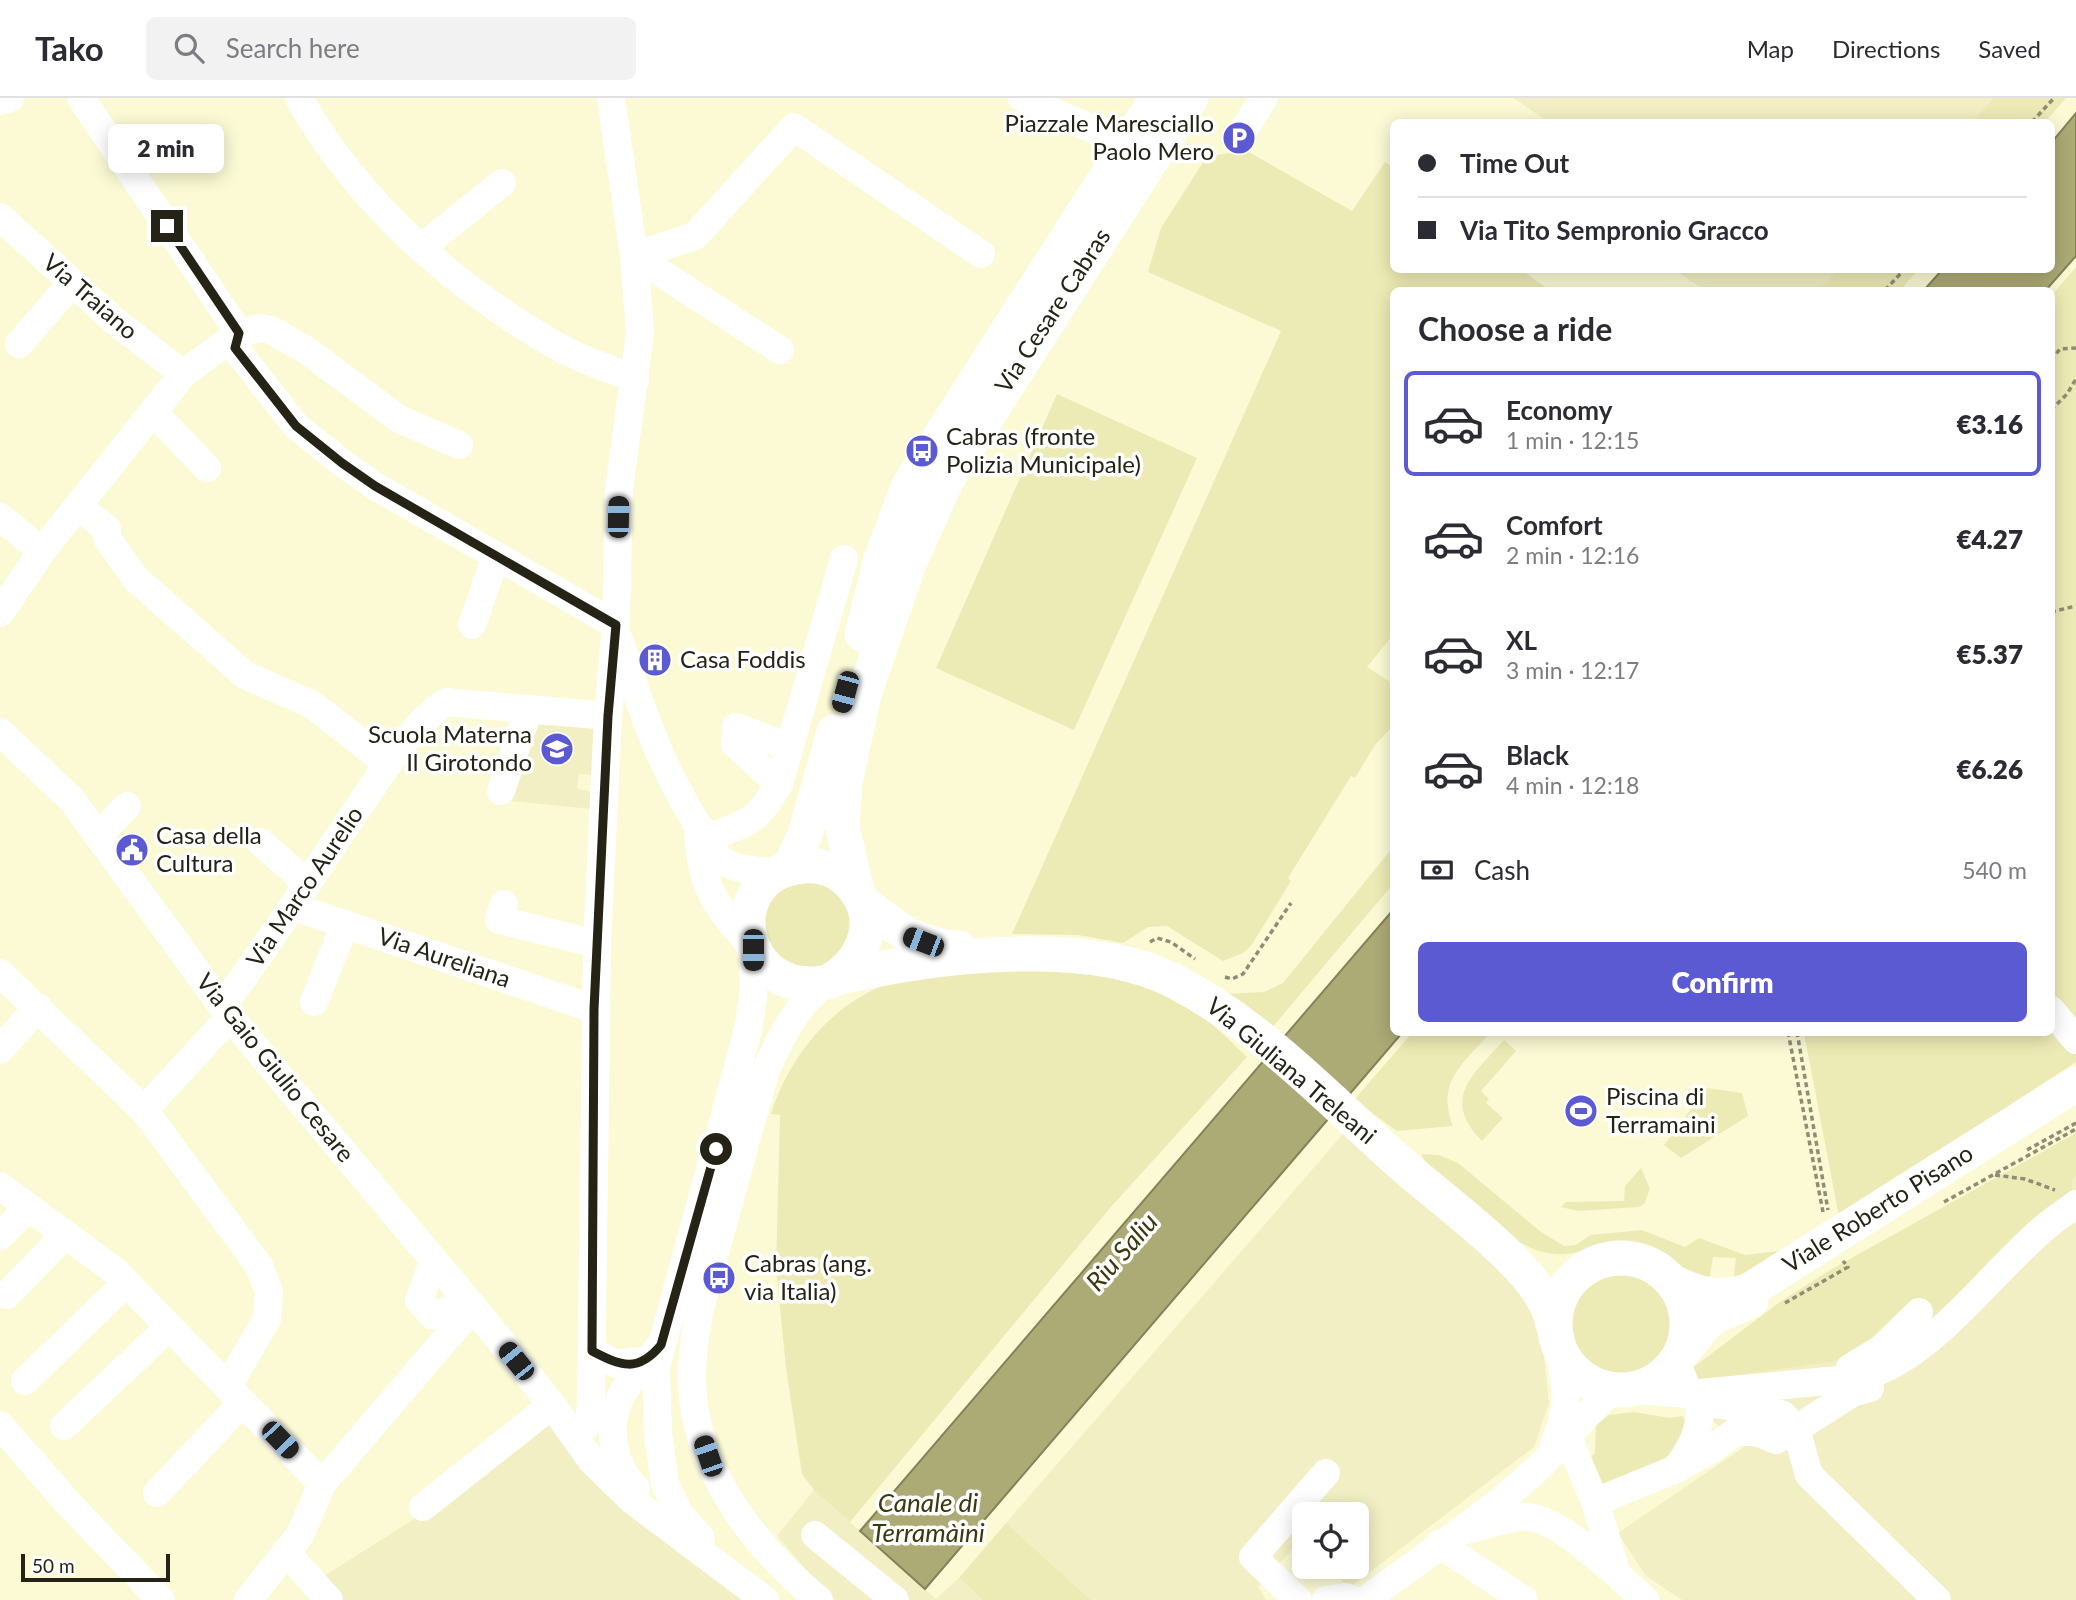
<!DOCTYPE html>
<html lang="en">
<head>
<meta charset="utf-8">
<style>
  :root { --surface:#fff; --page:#f2f2f3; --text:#2b2b33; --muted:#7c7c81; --line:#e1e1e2; --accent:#5c5ad2 }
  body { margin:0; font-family:Lato,sans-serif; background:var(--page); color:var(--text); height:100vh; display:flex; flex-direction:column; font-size:26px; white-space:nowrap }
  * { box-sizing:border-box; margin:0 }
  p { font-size:23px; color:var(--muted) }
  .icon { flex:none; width:38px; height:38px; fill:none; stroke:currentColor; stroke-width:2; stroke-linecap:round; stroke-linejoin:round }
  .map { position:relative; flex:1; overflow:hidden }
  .sheet { position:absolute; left:1390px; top:189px; width:665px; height:749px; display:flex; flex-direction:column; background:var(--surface); border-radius:10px; box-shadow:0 4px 18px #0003 }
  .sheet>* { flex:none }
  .banner { position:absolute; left:1390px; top:21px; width:665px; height:154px; border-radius:10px; box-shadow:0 4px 18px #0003; display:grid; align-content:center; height:154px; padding:0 28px; background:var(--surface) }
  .fabs { position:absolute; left:1292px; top:1404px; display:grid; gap:14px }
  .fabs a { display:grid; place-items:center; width:77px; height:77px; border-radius:10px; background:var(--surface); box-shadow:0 4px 18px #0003; font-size:35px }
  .scale { position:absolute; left:21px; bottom:18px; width:149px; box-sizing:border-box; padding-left:7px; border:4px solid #242316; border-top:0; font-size:19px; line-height:24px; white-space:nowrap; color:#242316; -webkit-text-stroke:5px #fff; paint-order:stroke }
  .end { position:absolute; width:32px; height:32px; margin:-16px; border:9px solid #242316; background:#fff; box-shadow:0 0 0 4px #fff }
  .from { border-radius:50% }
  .bubble { position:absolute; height:49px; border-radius:10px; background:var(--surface); box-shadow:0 4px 18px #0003; font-size:23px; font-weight:800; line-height:49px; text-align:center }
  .car { position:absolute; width:21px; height:42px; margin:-21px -10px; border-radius:9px; box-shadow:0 0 5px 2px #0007; background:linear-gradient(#222 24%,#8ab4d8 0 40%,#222 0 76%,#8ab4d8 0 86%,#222 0) }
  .banner b { display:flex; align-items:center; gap:24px; height:66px; font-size:26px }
  .banner b+b { border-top:2px solid var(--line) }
  .banner i { width:18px; height:18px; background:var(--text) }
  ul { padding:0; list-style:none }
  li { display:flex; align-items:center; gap:21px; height:105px; margin:0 14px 10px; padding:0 14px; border:4px solid transparent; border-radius:10px }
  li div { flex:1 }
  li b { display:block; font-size:26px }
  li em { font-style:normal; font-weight:800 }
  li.current { border-color:var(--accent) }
  li>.icon { width:63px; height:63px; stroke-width:1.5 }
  h2 { padding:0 28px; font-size:32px; line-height:84px }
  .pay { display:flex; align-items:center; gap:18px; height:77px; padding:0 28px; font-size:26px }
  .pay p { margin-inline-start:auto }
  .cta { display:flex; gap:14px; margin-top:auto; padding:14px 28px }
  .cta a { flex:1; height:80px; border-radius:10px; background:var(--accent); color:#fff; font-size:28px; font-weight:800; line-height:80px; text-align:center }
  header { display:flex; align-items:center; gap:42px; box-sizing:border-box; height:98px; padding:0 35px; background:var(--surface); border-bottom:2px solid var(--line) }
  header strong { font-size:33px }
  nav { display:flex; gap:38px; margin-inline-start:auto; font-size:24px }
  .search { width:490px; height:63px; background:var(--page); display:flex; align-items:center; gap:18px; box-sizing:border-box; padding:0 24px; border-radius:10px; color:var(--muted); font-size:26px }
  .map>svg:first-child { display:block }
</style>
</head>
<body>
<header>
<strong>Tako</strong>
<div class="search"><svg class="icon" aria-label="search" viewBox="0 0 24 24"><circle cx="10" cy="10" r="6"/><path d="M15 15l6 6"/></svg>Search here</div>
<nav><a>Map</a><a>Directions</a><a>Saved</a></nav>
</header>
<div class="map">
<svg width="2076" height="1502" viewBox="0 0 2076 1502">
  <rect width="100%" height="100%" fill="#fbfad5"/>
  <!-- built -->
  <g fill="#f1efc3">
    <polygon points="1514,0 1996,0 1973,24 1548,24"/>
    <polygon points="1675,172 1840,172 1821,192 1704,192"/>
    <polygon points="530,627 594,627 594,677 579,676 577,691 594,694 592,711 510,703"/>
    <polygon points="1343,1036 1504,1173 1527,1199 1542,1239 1549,1305 1534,1349 1349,1490 1325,1468 1356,1468 1356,1416 1304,1416 1304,1448 1299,1444 1258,1489 1266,1502 1091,1502 1006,1425"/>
    <polygon points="2076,1078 2076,1502 1682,1502 1646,1478 1618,1435 1744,1349 1670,1287 1831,1264 1888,1228 1913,1202"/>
    <polygon points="552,1323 619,1409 742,1502 336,1502 318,1482 469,1386"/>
    <polygon points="814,1392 936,1501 959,1480 983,1502 835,1502 804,1477 806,1472 777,1438"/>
  </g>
  <!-- green -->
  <g fill="#edebb5">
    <polygon points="1994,0 2066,0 2045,24 1972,24"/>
    <polygon points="1247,53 1352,113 1385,64 1393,70 1393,172 1522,172 1549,192 1393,192 1393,537 1367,569 1393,586 1393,628 1375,647 1355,680 1351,678 1288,780 1291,783 1251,848 1243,855 1223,863 1167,828 1148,829 1123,845 1078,837 1012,836 1281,233 1148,174 1161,130 1207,58"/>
    <polygon points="2076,169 2076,964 1839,1119 1804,935 2051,934 2051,198"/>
    <polygon points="1838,172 1918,172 1900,192 1819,192"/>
    <polygon points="1057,296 1197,360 1074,632 936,570"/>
    <polygon points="1393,749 1393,786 1271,931 1225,896 1264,894 1283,885"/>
    <polygon points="821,782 844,799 853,826 835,864 808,873 770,854 763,812 780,789"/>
    <path d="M1013,872c49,2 108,3 154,24 31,15 55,39 80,63l-137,151 -260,314 -36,-32 -12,-16 -16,-106 -10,-100 4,-153 -9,-1c22,-69 76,-128 151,-139 29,-4 61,-3 91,-5z"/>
    <path d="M1412,935h78c-27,31 -54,48 -37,93l-56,5 -43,-31z"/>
    <path d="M1504,942l12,11 -35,40 8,8 -3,4 17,15 -21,23c-42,-43 -8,-67 22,-101z"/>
    <polygon points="1707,990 1742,995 1748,1018 1681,1060 1664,1047"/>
    <polygon points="2076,1035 2076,1078 2072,1082 2072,1102 1897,1258 1888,1228 1852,1257 1831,1264 1670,1287 1777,1206 1830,1172"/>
    <path d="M1421,1056l18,1 19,8 83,69 23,14 12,-1 14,-10 52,-5 43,17 14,-9 46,17 40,-5 -52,33 3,-25 -23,-1 -4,25c-9,-4 -21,-7 -29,-13 -15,-10 -27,-21 -46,-24 -28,-5 -52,11 -79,9 -45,-3 -96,-62 -129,-91z"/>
    <polygon points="1641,1070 1650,1091 1644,1106 1639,1109 1578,1113 1561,1109 1566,1104 1624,1103 1625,1088"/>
    <circle cx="1622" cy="1228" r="51"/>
    <path d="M1634,1314l36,6 12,-2 5,7c-6,33 -56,66 -88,61l-13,-21 9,-10 1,-28 13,-10z"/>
    <polygon points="1006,1425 1091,1502 983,1502 959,1480"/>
  </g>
  <!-- water -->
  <g fill="#acaa75" stroke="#838258" stroke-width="2">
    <polygon points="2076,15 2076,158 2046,192 1924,192 1942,172 2051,172 2051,45"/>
    <polygon points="1393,812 1393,934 1402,935 925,1491 860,1433"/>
  </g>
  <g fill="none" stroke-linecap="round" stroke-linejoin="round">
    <!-- path -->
    <g stroke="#8f8e75" stroke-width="3.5" stroke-dasharray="5 3.5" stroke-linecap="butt">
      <polyline points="2032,24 2054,0"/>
      <polyline points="1885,192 1904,172"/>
      <polyline points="2051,262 2060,251 2076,250"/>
      <polyline points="2051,312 2067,296 2076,281"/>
      <polyline points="2051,514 2076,508"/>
      <polyline points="1150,844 1157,840 1171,844 1195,861"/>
      <polyline points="1225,879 1232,881 1243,876 1291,805"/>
      <polyline points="1788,934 1823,1114"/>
      <polyline points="1797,934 1828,1112"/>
      <polyline points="2027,1052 2076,1025"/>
      <polyline points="1995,1077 2025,1081 2055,1092"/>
      <polyline points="1944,1104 2076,1031"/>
      <polyline points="1785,1205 1848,1169 1843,1163"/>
    </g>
    <!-- minor -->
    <g stroke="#fff" stroke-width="28">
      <polyline points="81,0 239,235 235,250 296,328 342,365 375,388 616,527"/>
      <path d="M299,0c59,106 161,195 267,253 22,11 47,19 69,28"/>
      <polyline points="1022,0 1127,46"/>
      <polyline points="0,3 10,0"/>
      <polyline points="1238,41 1264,0"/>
      <polyline points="0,119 116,224 183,276"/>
      <polyline points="421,150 502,85"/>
      <polyline points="646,155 647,166 780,252"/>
      <polyline points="634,158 695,138 794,29 981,156"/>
      <polyline points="19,246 72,185"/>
      <polyline points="153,314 207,370"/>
      <polyline points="79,409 107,431 107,440 136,481 245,577 313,607 388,666"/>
      <polyline points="0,419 42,453"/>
      <polyline points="0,515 42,453 183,276 239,235 261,230 271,232 306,252 399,321 459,347"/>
      <polyline points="472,527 496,458"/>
      <path d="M620,543c21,70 45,137 87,198 5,7 7,17 15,22 17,10 39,10 58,11"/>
      <polyline points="0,634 72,702 230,919 473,1209 549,1303 592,1363 632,1402 765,1502"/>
      <polyline points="779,686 735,646 736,629 790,649"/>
      <polyline points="501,693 529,611"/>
      <path d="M698,734c3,54 17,74 52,112"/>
      <polyline points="98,738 127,708"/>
      <path d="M707,741c43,-20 46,-11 72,-55l65,-225"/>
      <polyline points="260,744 307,785"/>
      <polyline points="504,806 499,822 597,846"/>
      <polyline points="294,809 594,911"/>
      <polyline points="0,875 144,1012 259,1168 269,1193 267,1221 228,1288"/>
      <polyline points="314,904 345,826"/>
      <path d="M222,908c49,-64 91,-132 136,-198 26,-38 50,-80 88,-106l162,14"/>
      <polyline points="2051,912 2076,942"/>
      <polyline points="0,952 38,909"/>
      <polyline points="144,1012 230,919"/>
      <polyline points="0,1088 115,1173 322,1386"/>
      <polyline points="0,1138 28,1110"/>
      <polyline points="434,1163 419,1202 432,1217 470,1206"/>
      <polyline points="7,1197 65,1137"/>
      <polyline points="592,1253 616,1266 648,1262"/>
      <polyline points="1676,1263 1689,1296 1700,1304 1782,1316 1796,1331 1852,1295 1870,1290"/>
      <polyline points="1850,1270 1881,1251 1919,1214"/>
      <polyline points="25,1283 126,1185"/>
      <path d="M1633,1292l56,4 171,-16c73,-21 126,-100 182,-148 10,-10 23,-17 34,-26"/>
      <polyline points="0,1327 68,1405 161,1502"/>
      <polyline points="64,1328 168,1230"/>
      <polyline points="571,1333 580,1332 588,1326 591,1308 597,846 608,618 616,527 619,392 640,235 634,158 611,0"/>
      <polyline points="1568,1340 1595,1404 1616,1473"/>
      <path d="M1554,1345c16,-31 12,-58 6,-92"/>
      <path d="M1678,1369c15,-23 23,-37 22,-65"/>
      <path d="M636,1390c-19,-18 -30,-55 -19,-82 7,-21 28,-42 42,-59"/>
      <polyline points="157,1395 243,1304"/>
      <polyline points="1595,1404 1676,1371 1712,1351 1735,1334 1756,1334 1776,1342 1796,1331 1809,1377 1937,1502"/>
      <polyline points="423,1409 552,1307"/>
      <path d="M1466,1432c19,-4 40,-13 59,-13 32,-2 97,62 120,83"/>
      <polyline points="815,1437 895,1502"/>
      <polyline points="701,1440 679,1415 665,1386 658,1335 656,1269 748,932 753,900 753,852"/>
      <polyline points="1439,1446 1524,1502"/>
      <polyline points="286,1454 329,1502"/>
      <polyline points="248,1502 300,1437 322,1386 473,1209"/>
      <path d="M819,1502c-66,-55 -125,-130 -127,-219 -1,-50 15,-99 28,-146 15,-55 30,-110 46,-165 12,-28 37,-78 67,-91"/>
      <polyline points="1298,1502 1253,1459 1326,1375"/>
      <polyline points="1326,1502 1346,1499 1354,1502"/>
      <path d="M1366,1502c56,-43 118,-82 170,-130 28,-26 48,-57 78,-80"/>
    </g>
    <!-- major -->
    <g stroke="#fff" stroke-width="35">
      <polyline points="862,536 881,461 909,387 1157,0"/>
      <polyline points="789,770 805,737 834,634"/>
      <polyline points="857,794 842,727 845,685 863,600 908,468 946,383 1191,0"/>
      <path d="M862,803c30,25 57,46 97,47"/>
      <path d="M833,881c96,-23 253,-44 343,3 87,45 157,122 230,186 39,34 123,94 142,140 4,10 6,21 9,31"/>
      <path d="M828,884c-89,19 -110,-103 -31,-115 16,-3 33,0 46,10 38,31 28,77 -10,102"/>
      <circle cx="1621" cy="1226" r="66"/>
      <path d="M1671,1183c27,14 49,19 79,9l326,-206"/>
      <polyline points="1680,1257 1711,1220 1751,1203"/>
    </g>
  </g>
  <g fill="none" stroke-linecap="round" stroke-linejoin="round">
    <!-- route -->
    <path stroke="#242316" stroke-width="9" d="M167,128l72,107 -4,15 61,78 46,37 33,23 241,139 -8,91 -14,293 -2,342c29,15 46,22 69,-6l55,-196"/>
  </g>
  <!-- icons -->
  <defs>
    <symbol id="parking-disc" viewBox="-11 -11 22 22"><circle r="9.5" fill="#5c5ad2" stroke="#fff"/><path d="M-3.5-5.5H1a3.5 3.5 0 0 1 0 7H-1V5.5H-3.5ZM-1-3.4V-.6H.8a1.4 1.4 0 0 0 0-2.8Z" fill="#fff"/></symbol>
    <symbol id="bus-disc" viewBox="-11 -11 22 22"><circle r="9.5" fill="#5c5ad2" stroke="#fff"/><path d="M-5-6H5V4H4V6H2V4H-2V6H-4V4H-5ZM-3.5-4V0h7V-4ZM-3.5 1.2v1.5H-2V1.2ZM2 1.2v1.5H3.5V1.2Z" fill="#fff"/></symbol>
    <symbol id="building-disc" viewBox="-11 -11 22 22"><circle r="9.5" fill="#5c5ad2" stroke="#fff"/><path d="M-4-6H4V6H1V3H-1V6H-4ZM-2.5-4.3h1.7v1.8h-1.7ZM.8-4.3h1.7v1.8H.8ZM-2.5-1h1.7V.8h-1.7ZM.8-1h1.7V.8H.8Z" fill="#fff"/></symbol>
    <symbol id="school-disc" viewBox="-11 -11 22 22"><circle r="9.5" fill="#5c5ad2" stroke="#fff"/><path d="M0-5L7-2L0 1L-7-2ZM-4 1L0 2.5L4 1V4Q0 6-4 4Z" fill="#fff"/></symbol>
    <symbol id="civic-disc" viewBox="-11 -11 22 22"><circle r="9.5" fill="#5c5ad2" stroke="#fff"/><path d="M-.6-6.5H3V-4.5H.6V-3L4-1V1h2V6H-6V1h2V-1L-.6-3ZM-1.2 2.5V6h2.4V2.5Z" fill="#fff"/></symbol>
    <symbol id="stadium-disc" viewBox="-11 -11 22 22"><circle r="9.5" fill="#5c5ad2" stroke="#fff"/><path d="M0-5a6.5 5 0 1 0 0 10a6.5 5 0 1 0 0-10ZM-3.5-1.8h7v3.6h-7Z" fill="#fff"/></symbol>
  </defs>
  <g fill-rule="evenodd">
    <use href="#parking-disc" x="1220" y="21" width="38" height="38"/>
    <use href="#bus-disc" x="903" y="334" width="38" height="38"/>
    <use href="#building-disc" x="636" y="543" width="38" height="38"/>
    <use href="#school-disc" x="538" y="632" width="38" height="38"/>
    <use href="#civic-disc" x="113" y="733" width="38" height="38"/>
    <use href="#stadium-disc" x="1562" y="994" width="38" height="38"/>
    <use href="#bus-disc" x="700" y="1161" width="38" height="38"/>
  </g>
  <g text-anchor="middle" stroke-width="7" stroke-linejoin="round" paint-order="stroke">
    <!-- poi labels -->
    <g font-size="24" fill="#242316" stroke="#fff" text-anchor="start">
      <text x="1214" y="34" text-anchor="end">Piazzale Maresciallo<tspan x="1214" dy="28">Paolo Mero</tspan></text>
      <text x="946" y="347">Cabras (fronte<tspan x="946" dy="28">Polizia Municipale)</tspan></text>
      <text x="680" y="570">Casa Foddis</text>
      <text x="532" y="645" text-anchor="end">Scuola Materna<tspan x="532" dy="28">Il Girotondo</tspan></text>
      <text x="156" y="746">Casa della<tspan x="156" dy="28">Cultura</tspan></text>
      <text x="1606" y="1007">Piscina di<tspan x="1606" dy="28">Terramaini</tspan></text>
      <text x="744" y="1174">Cabras (ang.<tspan x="744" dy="28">via Italia)</tspan></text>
    </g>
    <!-- street labels -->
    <g font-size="24" fill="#242316" stroke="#fff">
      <text transform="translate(90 199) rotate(41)" y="8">Via Traiano</text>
      <text transform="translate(1053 213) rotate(-57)" y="8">Via Cesare Cabras</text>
      <text transform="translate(305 789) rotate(-56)" y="8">Via Marco Aurelio</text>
      <text transform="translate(444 860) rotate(19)" y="8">Via Aureliana</text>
      <text transform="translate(275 970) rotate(51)" y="8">Via Gaio Giulio Cesare</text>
      <text transform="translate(1291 973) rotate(40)" y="8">Via Giuliana Treleani</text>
      <text transform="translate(1878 1111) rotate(-32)" y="8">Viale Roberto Pisano</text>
    </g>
    <!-- water labels -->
    <g font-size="26" font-style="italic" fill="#3a380c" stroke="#fff">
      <text transform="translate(1122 1154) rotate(-49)" y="9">Riu Saliu</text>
      <text x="928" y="1414">Canale di<tspan x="928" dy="30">Terramàini</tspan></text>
    </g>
  </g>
</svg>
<div class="fabs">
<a><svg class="icon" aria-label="locate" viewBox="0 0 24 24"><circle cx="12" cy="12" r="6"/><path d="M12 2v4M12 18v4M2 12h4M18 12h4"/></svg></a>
</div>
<div class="scale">50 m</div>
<i class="end from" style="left:716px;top:1051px"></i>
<i class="end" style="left:167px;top:128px"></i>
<div class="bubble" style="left:108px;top:26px;width:116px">2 min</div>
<i class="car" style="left:618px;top:419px;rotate:1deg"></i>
<i class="car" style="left:845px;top:594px;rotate:195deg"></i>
<i class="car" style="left:923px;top:844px;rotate:291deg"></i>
<i class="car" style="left:753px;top:852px;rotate:180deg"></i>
<i class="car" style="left:516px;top:1263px;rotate:321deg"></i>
<i class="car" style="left:280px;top:1342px;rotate:136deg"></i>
<i class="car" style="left:708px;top:1358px;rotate:341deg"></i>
<div class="banner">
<b><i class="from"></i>Time Out</b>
<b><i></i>Via Tito Sempronio Gracco</b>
</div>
<section class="sheet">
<h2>Choose a ride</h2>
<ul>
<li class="current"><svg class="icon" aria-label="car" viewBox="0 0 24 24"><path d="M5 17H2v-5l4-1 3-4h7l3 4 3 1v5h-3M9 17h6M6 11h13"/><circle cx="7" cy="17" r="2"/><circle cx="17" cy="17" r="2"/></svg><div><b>Economy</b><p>1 min · 12:15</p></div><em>€3.16</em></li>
<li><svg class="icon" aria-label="car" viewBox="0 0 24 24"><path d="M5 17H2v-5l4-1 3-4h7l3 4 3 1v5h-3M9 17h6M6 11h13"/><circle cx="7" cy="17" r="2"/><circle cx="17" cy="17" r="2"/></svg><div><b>Comfort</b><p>2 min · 12:16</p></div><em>€4.27</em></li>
<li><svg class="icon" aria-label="car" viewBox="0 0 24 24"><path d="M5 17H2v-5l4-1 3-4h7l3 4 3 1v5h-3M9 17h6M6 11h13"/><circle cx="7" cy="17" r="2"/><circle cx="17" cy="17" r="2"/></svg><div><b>XL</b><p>3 min · 12:17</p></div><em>€5.37</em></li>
<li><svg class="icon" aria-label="car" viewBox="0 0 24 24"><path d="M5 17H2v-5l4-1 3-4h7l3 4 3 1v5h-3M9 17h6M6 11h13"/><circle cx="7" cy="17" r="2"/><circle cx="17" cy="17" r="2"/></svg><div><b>Black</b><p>4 min · 12:18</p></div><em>€6.26</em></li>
</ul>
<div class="pay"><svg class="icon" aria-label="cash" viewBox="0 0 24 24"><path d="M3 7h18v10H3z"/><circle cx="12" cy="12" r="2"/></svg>Cash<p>540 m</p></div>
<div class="cta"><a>Confirm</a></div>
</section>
</div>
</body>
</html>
